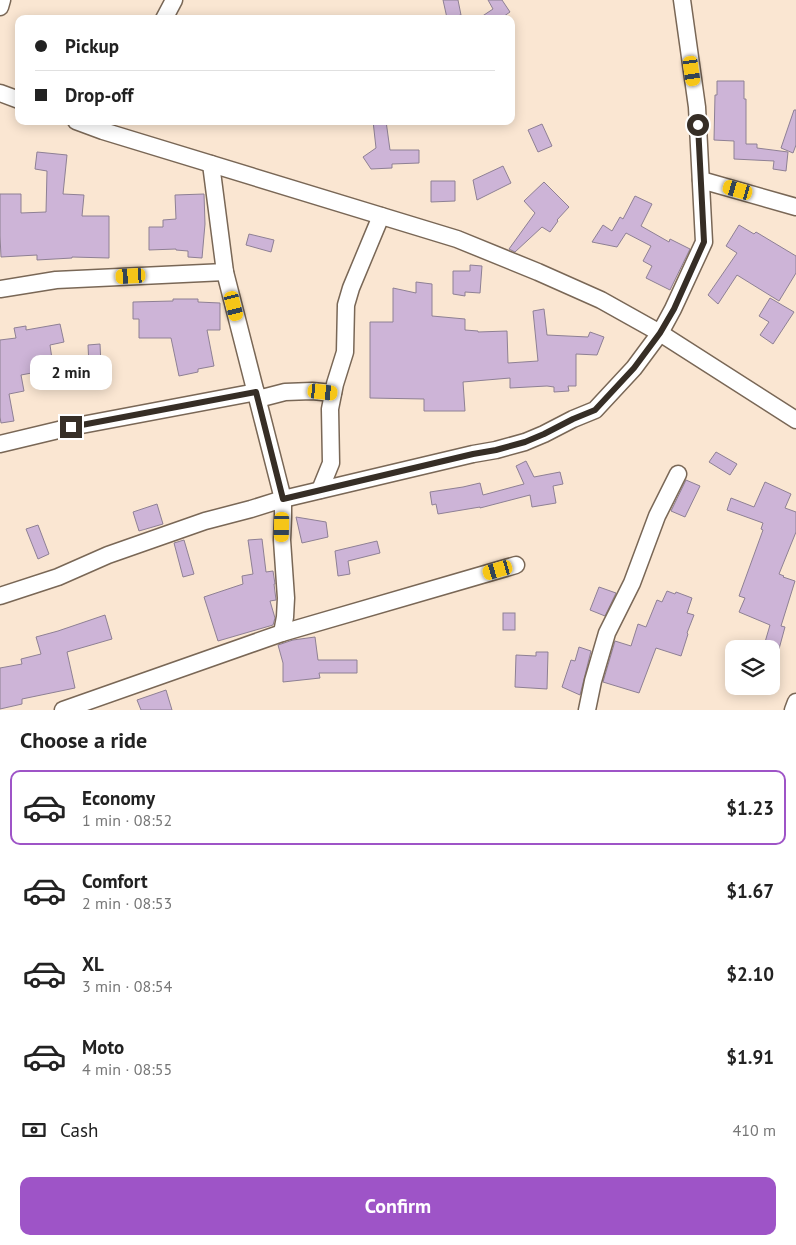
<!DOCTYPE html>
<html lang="en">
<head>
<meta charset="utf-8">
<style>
  :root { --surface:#fff; --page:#f6f6f6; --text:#222; --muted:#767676; --line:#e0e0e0; --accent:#9e54c7 }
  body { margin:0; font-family:"PT Sans",sans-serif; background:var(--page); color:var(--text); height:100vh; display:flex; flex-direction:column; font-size:19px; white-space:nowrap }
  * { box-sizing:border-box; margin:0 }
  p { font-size:16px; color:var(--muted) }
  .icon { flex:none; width:28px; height:28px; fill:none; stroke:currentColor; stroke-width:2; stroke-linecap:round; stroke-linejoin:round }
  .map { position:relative; height:710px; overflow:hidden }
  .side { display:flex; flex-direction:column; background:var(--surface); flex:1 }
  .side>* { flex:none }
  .hud { position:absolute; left:15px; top:15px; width:500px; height:110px; border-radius:10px; box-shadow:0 2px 12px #0003; display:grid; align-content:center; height:110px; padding:0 20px; background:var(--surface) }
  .controls { position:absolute; left:725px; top:640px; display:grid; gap:10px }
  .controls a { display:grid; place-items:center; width:55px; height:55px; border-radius:10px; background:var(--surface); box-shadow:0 2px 12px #0003; font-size:25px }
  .end { position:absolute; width:22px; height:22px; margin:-11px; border:6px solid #362e26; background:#fff; box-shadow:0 0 0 2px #fff }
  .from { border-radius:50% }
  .bubble { position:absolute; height:35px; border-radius:10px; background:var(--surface); box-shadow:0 2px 12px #0003; font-size:16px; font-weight:700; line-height:35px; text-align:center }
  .car { position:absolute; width:15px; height:30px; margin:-15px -8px; border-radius:6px; box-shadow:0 0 4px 1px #0007; background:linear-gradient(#f5c518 24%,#345 0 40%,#f5c518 0 76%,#345 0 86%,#f5c518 0) }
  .hud b { display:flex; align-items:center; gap:18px; height:48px; font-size:19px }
  .hud b+b { border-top:1px solid var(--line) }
  .hud i { width:12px; height:12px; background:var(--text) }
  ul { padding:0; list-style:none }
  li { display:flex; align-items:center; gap:15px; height:75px; margin:0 10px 8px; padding:0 10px; border:2px solid transparent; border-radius:10px }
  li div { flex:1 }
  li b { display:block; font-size:19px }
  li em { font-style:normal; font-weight:700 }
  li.current { border-color:var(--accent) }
  li>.icon { width:45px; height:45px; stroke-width:1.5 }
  h2 { padding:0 20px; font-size:22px; line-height:60px }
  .pay { display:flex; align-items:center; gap:12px; height:55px; padding:0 20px; font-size:19px }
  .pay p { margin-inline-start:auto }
  .button { display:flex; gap:10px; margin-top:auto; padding:10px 20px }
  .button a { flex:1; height:58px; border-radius:10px; background:var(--accent); color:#fff; font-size:20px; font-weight:700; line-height:58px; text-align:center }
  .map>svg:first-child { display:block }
</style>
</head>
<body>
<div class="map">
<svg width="796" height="710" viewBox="0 0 796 710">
  <rect width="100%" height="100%" fill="#fae6d2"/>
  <!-- building -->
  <g fill="#cdb4d7" stroke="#8e8094">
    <polygon points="443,0 458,0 461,15 447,18"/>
    <polygon points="488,0 502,0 510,12 500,19 478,19 493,9"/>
    <polygon points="717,81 744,81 744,99 746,99 746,144 757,144 757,148 788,152 786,171 773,169 774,161 734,159 734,141 714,140 715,95 717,95"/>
    <polygon points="794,110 796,110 796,145 793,153 781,148"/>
    <polygon points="373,121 386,121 390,150 419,150 419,163 392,164 392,168 371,169 363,157 376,148"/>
    <polygon points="542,124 552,146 538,152 528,130"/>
    <polygon points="37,152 67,155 63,194 84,195 82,216 109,216 109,258 72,257 72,258 37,260 37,255 1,257 0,236 0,194 21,194 21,213 46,212 47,171 35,169"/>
    <polygon points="503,166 511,183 477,200 473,180"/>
    <polygon points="431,181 455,181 455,201 431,202"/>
    <polygon points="544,182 569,207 557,220 558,221 550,232 542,227 515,252 509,249 535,213 524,201"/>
    <polygon points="204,194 205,224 202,258 188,257 188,251 176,250 176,249 149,250 149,227 163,227 163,220 176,219 175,195"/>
    <polygon points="635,196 652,204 641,226 669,242 670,239 690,249 670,290 646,278 652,266 643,261 651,246 626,233 617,247 592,242 603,225 612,231 620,217 623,219"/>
    <polygon points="739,225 754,234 756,232 796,256 796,273 779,301 737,275 718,304 708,295 737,253 726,246"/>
    <polygon points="249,234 274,240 271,252 246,245"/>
    <polygon points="470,265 482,266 480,293 465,292 465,296 453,294 453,271 470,271"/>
    <polygon points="416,282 432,284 432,316 465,319 465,330 478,331 478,332 507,331 508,363 538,361 533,311 544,309 547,335 588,337 590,332 604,337 597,355 576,354 576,386 568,386 569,391 554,392 554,387 547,386 510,388 510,378 463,382 465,411 424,411 424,399 370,398 370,322 393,322 393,288 416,293"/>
    <polygon points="770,298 794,312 773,344 760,335 769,322 759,316"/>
    <polygon points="173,299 198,299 198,302 220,303 220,330 207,330 214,366 198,369 198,372 179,376 171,338 139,338 139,319 133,319 133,302 173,301"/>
    <polygon points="60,324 64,342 50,345 52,359 35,363 37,372 21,375 24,391 9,394 14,421 1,423 0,417 0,340 16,338 14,328 26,326 26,330"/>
    <polygon points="100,344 102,387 90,388 88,345"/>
    <polygon points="716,452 737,464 730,475 709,462"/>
    <polygon points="526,461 534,477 560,472 563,484 553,486 556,503 532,507 530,495 480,508 480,507 438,514 436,504 432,505 430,492 463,487 480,483 483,495 524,484 516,466"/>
    <polygon points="686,480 700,486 685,517 671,511"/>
    <polygon points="765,482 791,494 785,508 796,512 796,532 779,574 784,576 783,577 795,581 781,626 785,627 779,649 763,649 770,625 739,612 745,598 739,596 763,530 761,529 763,523 727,510 731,498 754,507"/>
    <polygon points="157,504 163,524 139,531 133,512"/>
    <polygon points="296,517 326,522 328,537 302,543"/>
    <polygon points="38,525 49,554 38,559 26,529"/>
    <polygon points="262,539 266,572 273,571 275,584 274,584 276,600 270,601 275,618 273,625 218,641 204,597 243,584 242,576 253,574 248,540"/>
    <polygon points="184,540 194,574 183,577 174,543"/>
    <polygon points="377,541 380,553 348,561 350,574 338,576 335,551"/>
    <polygon points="599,587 616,593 605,616 590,610"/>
    <polygon points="667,591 675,594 676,592 692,598 687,613 694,615 687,633 688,634 681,656 656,648 639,693 603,682 615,641 631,646 638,624 646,627 657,600 662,602"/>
    <rect x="503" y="613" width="12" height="17"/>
    <polygon points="105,615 112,639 67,652 75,688 22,699 22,704 0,709 0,668 22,664 21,659 41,654 36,637 58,631"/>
    <polygon points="315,637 318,660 357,660 357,673 319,673 320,678 283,682 283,663 278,645 293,640"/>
    <polygon points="579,647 591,651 580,695 562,687 571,660 575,661"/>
    <polygon points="536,652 548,652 547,689 515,687 516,655 536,656"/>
    <polygon points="166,690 172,710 141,710 137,700"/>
  </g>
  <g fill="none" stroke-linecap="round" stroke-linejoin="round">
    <defs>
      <g id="minor">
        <polyline points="0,7 2,0"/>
        <polyline points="164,19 174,0"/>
        <polyline points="0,93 19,100"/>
        <polyline points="76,121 103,131 457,239 538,272 601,300 660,333 796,420"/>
        <polyline points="211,164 225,272 283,499 283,517 282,540 286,598 285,617 282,633"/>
        <polyline points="701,180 796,207"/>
        <polyline points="0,289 56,280 225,272"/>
        <polyline points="258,399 285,392 312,391 333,393"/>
        <polyline points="0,444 71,427 256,392"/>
        <polyline points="320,490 331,463 330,409 335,384 345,352 346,305 351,288 381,216"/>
        <polyline points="0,596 58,577 108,555 205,521 251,509 283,499 473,454 496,450 525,442 544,434 573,419 595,410 634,368 660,333 673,309 704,242 697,107 682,0"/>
        <polyline points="63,710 282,633 516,565"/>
        <polyline points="587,710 593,681 607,633 632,583 657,516 678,474"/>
        <polyline points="793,710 796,702"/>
      </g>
    </defs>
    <!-- minor casing -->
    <use href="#minor" stroke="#796756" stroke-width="19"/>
    <!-- minor -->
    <use href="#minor" stroke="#fff" stroke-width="16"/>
  </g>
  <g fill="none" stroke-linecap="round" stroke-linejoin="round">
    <!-- route -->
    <polyline stroke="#362e26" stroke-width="6" points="71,427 256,392 283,499 473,454 496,450 525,442 544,434 573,419 595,410 634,368 660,333 674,309 704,242 698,125"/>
  </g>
</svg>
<div class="controls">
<a><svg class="icon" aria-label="layers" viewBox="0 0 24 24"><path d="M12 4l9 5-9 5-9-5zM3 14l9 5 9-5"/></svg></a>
</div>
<i class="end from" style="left:698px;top:125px"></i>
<i class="end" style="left:71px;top:427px"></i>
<div class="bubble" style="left:30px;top:355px;width:82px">2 min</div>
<i class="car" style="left:692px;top:71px;rotate:172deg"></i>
<i class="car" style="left:738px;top:190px;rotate:286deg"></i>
<i class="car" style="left:131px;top:276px;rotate:267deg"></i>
<i class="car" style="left:234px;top:306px;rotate:166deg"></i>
<i class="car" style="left:323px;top:392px;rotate:96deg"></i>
<i class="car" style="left:282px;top:527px;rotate:181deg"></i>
<i class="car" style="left:498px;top:570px;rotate:254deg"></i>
<div class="hud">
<b><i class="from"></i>Pickup</b>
<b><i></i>Drop-off</b>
</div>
</div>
<section class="side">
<h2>Choose a ride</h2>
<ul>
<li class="current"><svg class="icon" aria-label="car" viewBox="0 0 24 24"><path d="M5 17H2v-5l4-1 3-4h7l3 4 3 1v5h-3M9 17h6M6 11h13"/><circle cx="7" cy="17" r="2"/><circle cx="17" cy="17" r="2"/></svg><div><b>Economy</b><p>1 min · 08:52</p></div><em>$1.23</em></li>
<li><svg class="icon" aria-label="car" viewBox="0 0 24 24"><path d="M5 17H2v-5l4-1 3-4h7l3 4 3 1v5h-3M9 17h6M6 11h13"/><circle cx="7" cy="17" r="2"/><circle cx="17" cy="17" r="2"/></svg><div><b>Comfort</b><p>2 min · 08:53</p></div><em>$1.67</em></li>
<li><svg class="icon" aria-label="car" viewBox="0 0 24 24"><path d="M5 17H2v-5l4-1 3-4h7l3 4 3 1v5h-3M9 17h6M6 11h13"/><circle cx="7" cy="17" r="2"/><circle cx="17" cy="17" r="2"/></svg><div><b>XL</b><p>3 min · 08:54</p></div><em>$2.10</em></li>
<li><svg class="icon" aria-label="car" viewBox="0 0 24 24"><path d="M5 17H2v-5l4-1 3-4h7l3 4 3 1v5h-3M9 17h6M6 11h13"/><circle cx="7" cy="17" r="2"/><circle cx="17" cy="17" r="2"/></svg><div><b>Moto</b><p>4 min · 08:55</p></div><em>$1.91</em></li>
</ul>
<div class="pay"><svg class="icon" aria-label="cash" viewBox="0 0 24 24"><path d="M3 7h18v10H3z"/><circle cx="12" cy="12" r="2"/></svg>Cash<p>410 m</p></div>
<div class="button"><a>Confirm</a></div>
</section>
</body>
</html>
